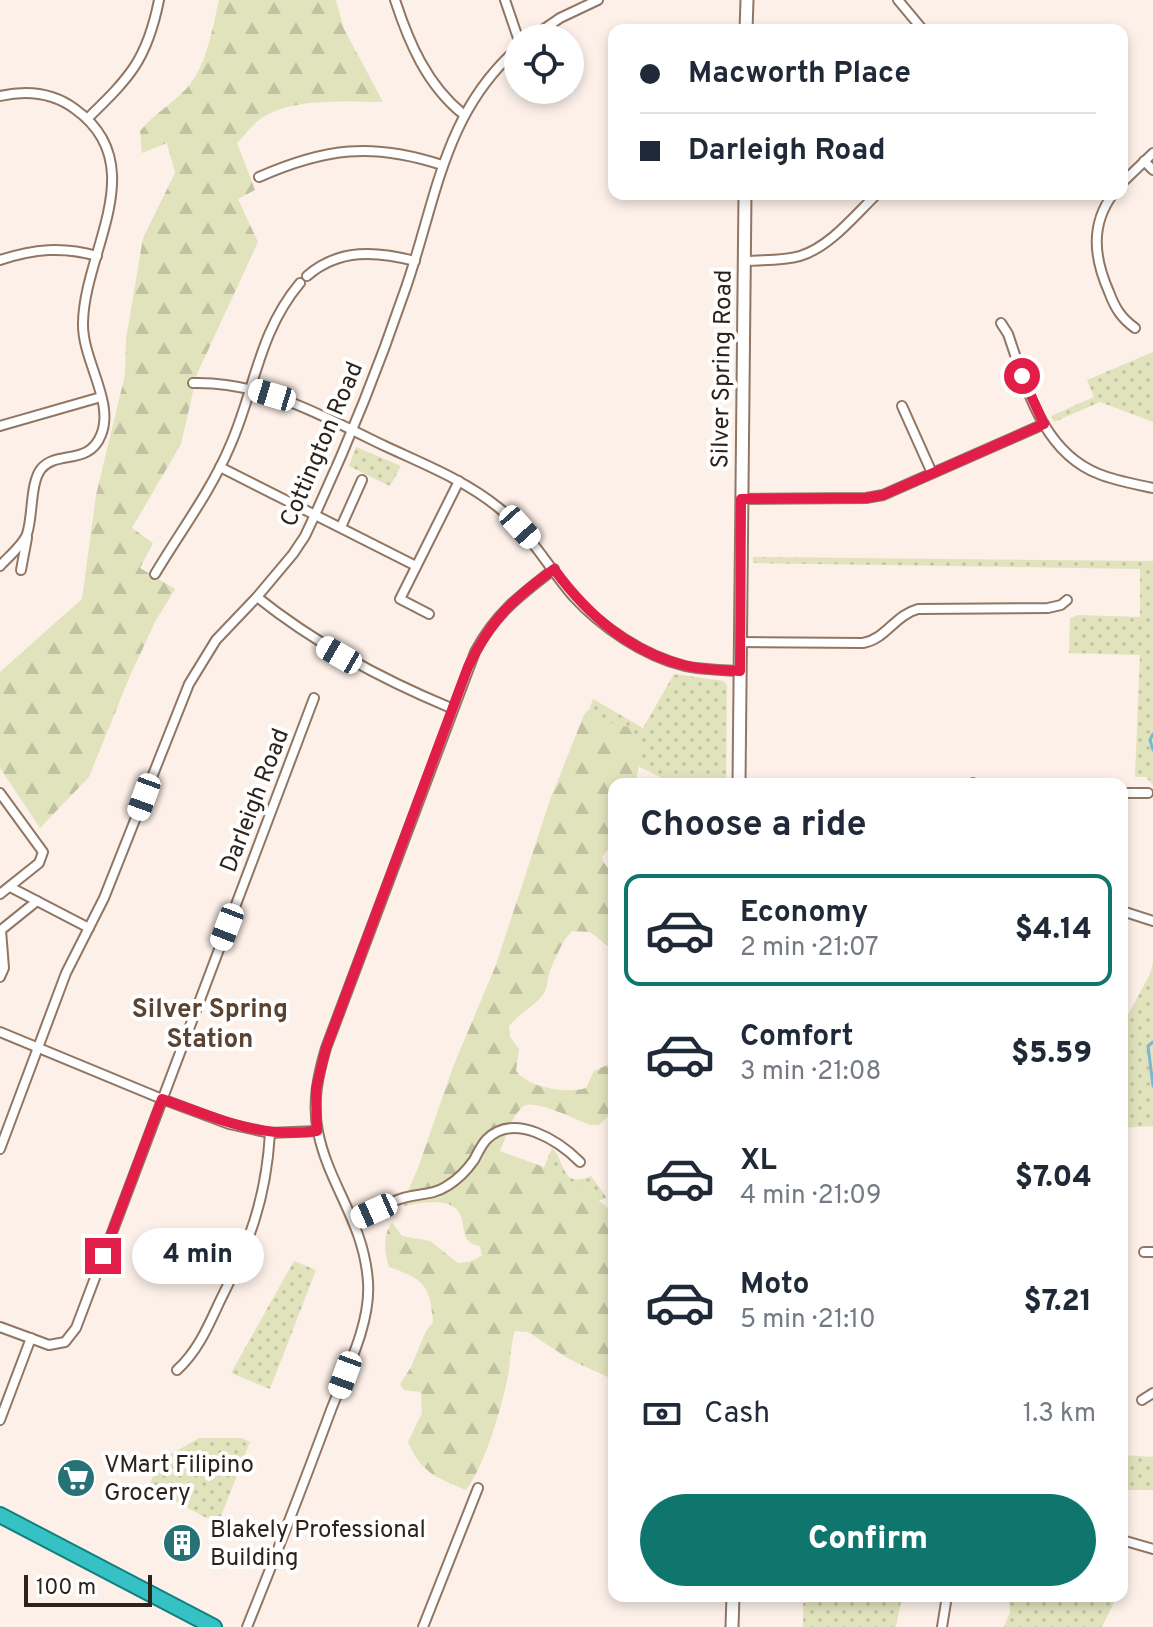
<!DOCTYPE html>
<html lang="en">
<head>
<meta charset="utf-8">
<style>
  :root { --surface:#fff; --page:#f6f6f7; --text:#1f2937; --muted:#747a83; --line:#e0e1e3; --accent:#0f766e }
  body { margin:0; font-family:Overpass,sans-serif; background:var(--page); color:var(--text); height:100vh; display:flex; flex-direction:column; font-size:30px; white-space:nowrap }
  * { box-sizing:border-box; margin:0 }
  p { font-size:26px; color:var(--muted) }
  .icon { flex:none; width:44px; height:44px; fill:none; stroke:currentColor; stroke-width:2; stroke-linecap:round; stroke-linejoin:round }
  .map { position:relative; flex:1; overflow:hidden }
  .side { position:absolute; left:608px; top:778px; width:520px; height:824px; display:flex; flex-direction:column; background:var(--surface); border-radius:16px; box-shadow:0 4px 12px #0003 }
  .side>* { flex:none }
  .guide { position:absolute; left:608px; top:24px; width:520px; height:176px; border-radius:16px; box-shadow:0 4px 12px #0003; display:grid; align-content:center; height:176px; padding:0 32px; background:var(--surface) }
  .fabs { position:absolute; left:504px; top:24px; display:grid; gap:16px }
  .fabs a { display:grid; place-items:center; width:80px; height:80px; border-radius:50%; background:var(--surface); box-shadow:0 4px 12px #0003; font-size:40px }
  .scale { position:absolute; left:24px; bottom:20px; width:128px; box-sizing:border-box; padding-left:8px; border:4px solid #2d231b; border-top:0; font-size:22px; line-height:28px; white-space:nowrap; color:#2d231b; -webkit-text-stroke:6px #fff; paint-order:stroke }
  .end { position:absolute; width:36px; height:36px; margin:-18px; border:10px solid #e11d48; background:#fff; box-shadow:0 0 0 4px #fff }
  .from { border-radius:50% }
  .bubble { position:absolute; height:56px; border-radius:28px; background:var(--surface); box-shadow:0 4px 12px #0003; font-size:26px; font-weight:800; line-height:56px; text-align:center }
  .car { position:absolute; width:24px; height:48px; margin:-24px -12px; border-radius:10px; box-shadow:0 0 6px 2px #0007; background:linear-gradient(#fff 24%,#345 0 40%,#fff 0 76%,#345 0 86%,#fff 0) }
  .guide b { display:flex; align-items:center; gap:28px; height:76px; font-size:30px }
  .guide b+b { border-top:2px solid var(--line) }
  .guide i { width:20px; height:20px; background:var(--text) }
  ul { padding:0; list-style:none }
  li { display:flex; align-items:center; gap:24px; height:112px; margin:0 16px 12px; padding:0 16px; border:4px solid transparent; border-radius:16px }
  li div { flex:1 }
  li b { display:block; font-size:30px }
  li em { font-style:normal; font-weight:800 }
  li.selected { border-color:var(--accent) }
  li>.icon { width:72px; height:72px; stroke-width:1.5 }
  h2 { padding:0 32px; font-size:36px; line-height:96px }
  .pay { display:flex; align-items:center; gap:20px; height:88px; padding:0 32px; font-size:30px }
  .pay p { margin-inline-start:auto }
  .button { display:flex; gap:16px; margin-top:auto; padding:16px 32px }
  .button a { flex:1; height:92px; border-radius:48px; background:var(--accent); color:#fff; font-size:32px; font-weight:800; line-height:92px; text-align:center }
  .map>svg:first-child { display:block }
</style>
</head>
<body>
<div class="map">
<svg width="1153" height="1627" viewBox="0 0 1153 1627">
  <defs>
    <pattern id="grass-dots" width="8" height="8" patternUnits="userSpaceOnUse" patternTransform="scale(2)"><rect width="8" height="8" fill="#e0e3bc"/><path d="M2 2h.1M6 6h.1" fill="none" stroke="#c0c2a1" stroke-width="1.8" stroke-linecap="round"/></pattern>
    <pattern id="forest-firs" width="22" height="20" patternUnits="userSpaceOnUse" patternTransform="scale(2)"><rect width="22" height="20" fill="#e0e3bc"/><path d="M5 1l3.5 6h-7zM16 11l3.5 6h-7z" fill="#c0c2a1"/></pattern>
  </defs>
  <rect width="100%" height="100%" fill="#fcf0e8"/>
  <!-- grass -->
  <g fill="url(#grass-dots)">
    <polygon points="1153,352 1153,422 1100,402 1054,422 1051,416 1094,397 1087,380"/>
    <polygon points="356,447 401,466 390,486 349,466"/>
    <polygon points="753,557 1153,561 1153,785 1146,777 1135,777 1140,655 1069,653 1070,618 1078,615 1140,617 1140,569 753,563"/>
    <polygon points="674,674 723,681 727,685 726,784 674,784 579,737 593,699 643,728"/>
    <polygon points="1153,963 1153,1126 1122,1128 1122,1026 1150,974"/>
    <path d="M552,1148c14,13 9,42 39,28l16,22 -11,3 -57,-21z"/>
    <polygon points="294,1261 316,1270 270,1389 231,1373"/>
    <polygon points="199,1438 241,1438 250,1442 218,1524 148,1487 161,1460"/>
    <polygon points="1122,1455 1153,1457 1153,1490 1122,1490"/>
    <polygon points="849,1596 902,1596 896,1627 803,1627 803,1603"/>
    <polygon points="1009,1596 1117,1596 1102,1627 1004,1627 1010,1612"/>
  </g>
  <!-- forest -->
  <g fill="url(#forest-firs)">
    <path d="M219,0h117l8,29 39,73c-37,0 -93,-5 -124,18 -8,6 -15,16 -22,23l18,47 -17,9 20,43 -61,132 -16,70 -49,84 21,15 -13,25 35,21 -20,33 -26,56 -40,99 -49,51 -40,-60v-96l82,-73 14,-104 29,-120 1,-36 17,-101 32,-65 -8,-30 -25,10 -2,-22c14,-17 32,-27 47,-43 19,-20 26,-61 32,-88z"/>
    <path d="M588,710l16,11 24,6c15,23 13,32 7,57h-21v58l-12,15 2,6 10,12v76l-24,-19 -18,-1c-8,7 -18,29 -22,40 -3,8 -2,17 -7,24 -9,11 -23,18 -34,31l1,11 9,12 -3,22c13,17 50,23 70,17l8,-17 20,-9v54l-4,-2 -11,11h-9c-13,-5 -56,-26 -66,-19 -12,8 -18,32 -24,45l44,16 41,22 29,24v167l-45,-21 -41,-27 -13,-1c-5,15 -4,29 -7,45 -7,33 -22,87 -42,114 -30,-13 -44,-16 -58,-48l14,-29 -1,-21 -17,-2 -4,-6 11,-17 15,-36 7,-9c-3,-37 -9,-43 -44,-55 -5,-15 -6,-32 3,-45l10,14 28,5 28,22 11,-1 13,-6 -2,-10c-21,-3 -13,-19 -21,-34 -9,-15 -42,-9 -55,-6l-2,-2 16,-36 35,-101 43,-102 54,-165 34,-85z"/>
  </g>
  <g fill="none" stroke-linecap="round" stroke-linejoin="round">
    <!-- stream -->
    <g stroke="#7eb5cf" stroke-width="3">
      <polyline points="1153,734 1150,740 1153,750"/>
      <polyline points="1153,1042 1148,1046 1153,1086"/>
    </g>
    <defs>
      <g id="minor">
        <path d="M395,0c14,43 32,85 68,114"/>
        <polyline points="505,0 518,38"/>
        <polyline points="898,0 923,30"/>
        <polyline points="531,38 560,18 598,0"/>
        <path d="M0,96c27,-6 52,-4 75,13 78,56 9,142 8,214 -1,37 32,79 18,112 -12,31 -45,15 -60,34 -11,14 -8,48 -14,65 -4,11 -19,23 -27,32"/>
        <path d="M88,118c42,-41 59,-58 71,-118"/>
        <polyline points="1144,161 1153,170"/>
        <path d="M259,177c66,-29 113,-35 183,-12"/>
        <polyline points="1122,183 1153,153"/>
        <path d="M1113,194c-23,31 -19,64 -4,98 6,16 12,26 26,36"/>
        <path d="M0,260c34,-11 62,-14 97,-4"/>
        <path d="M744,261c18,-1 38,0 56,-5 30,-9 55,-41 77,-62"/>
        <path d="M307,276c32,-28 70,-25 108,-15"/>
        <path d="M1001,323l7,11c18,52 34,118 91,140 17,7 36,10 54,14"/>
        <path d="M193,383c71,-2 133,35 194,64 39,18 79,34 112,61 31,25 49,59 74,88 28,31 71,60 112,70 18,4 37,4 55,5"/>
        <polyline points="902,406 932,473"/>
        <polyline points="0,426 101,397"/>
        <polyline points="220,467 416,566"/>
        <polyline points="741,499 866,498 883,495 1044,424"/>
        <polyline points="341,527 362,480"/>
        <polyline points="21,570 27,538"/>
        <path d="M155,574c25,-42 56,-83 75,-128 25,-56 28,-113 70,-163"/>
        <path d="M257,597c60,48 124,82 194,111"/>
        <polyline points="429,614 400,599 459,481"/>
        <path d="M740,642l123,1c23,-4 32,-28 55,-34l130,-1 13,-3 6,-5"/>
        <polyline points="973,784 973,783"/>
        <polyline points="0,793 43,852 39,863 0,894"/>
        <polyline points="1122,793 1148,793"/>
        <polyline points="10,887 89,928"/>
        <polyline points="1122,911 1153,921"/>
        <polyline points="0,977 4,968 1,930 37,901"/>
        <polyline points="0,1032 162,1099 229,1124 270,1133 317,1131"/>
        <path d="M0,1149l66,-176 38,-75 85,-214 27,-44 41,-43 36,-43 12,-18c37,-78 71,-161 99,-243 32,-89 38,-179 114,-245"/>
        <path d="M354,1219c15,-6 30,-15 46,-20 16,-6 32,-3 47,-13 10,-6 20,-16 27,-26 4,-7 7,-15 13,-21 28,-27 72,2 93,23"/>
        <polyline points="1144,1252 1153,1252"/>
        <polyline points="0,1327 49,1345 65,1342 76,1328 314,698"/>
        <path d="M177,1370c20,-18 31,-43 42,-67 30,-60 47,-102 51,-170"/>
        <polyline points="1142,1400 1153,1393"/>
        <polyline points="0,1420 31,1338"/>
        <polyline points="1122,1540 1153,1549"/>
        <path d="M247,1627c29,-72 57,-144 84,-217 15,-39 40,-86 37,-128 -4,-60 -39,-96 -50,-150 -6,-29 0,-57 8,-84l149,-396c20,-38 45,-57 79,-83"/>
        <polyline points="423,1627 478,1488"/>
        <polyline points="942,1627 947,1596"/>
      </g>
      <g id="secondary">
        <polyline points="746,30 747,0"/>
        <polyline points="739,784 745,194"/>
        <polyline points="732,1627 733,1596"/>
      </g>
      <polyline id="trunk" points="0,1515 214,1627"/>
    </defs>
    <!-- minor casing -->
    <use href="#minor" stroke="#917664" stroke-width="12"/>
    <!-- secondary casing -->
    <use href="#secondary" stroke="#917664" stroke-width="15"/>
    <!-- trunk casing -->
    <use href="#trunk" stroke="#12807f" stroke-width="18"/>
    <!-- minor -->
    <use href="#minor" stroke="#fff" stroke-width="8"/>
    <!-- secondary -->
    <use href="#secondary" stroke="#fff" stroke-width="11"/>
    <!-- trunk -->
    <use href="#trunk" stroke="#36c2c4" stroke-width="14"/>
  </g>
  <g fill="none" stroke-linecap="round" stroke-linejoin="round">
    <!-- route -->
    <path stroke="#e11d48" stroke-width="10" d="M103,1256l59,-157c55,19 96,40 155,32l-1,-42 10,-41 142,-381c23,-48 44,-67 86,-98 32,44 75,82 129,96 18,5 38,5 57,6l1,-172 125,-1 17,-3 161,-71 -22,-48"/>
  </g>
  <!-- icons -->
  <defs>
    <symbol id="supermarket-disc" viewBox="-11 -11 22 22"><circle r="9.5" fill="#277274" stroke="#fff"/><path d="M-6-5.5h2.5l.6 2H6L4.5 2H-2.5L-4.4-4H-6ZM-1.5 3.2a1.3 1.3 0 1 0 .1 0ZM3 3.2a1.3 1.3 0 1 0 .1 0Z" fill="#fff"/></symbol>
    <symbol id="building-disc" viewBox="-11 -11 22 22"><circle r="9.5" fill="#277274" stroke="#fff"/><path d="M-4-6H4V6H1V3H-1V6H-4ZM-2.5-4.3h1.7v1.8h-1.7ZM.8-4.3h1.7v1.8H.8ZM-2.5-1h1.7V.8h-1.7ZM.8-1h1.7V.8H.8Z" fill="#fff"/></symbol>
  </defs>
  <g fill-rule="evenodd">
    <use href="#supermarket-disc" x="54" y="1456" width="44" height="44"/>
    <use href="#building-disc" x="160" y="1521" width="44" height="44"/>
  </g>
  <g text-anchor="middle" stroke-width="8" stroke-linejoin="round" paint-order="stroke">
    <!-- street labels -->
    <g font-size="24" fill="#2d231b" stroke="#fff">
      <text transform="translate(721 369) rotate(-89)" y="8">Silver Spring Road</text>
      <text transform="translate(321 444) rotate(-67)" y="8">Cottington Road</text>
      <text transform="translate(254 800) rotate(-69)" y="8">Darleigh Road</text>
    </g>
    <!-- poi labels -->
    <g font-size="24" fill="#2d231b" stroke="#fff" text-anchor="start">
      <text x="104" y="1472">VMart Filipino<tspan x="104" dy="28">Grocery</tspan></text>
      <text x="210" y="1537">Blakely Professional<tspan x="210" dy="28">Building</tspan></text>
    </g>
    <!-- neighbourhood labels -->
    <g font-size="26" font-weight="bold" fill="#5b4332" stroke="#fff">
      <text x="210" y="1017">Silver Spring<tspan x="210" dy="30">Station</tspan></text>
    </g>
  </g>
</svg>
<div class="fabs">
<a><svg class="icon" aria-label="locate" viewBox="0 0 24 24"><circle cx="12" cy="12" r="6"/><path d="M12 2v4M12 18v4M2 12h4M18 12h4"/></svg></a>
</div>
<div class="scale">100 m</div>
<i class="end from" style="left:1022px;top:376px"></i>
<i class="end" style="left:103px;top:1256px"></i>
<div class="bubble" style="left:132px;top:1228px;width:132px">4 min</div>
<i class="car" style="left:272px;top:395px;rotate:287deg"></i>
<i class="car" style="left:520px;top:527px;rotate:138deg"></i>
<i class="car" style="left:339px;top:655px;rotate:300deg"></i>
<i class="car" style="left:144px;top:797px;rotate:200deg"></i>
<i class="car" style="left:227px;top:927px;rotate:201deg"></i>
<i class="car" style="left:374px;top:1211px;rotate:246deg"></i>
<i class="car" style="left:345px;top:1375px;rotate:200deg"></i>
<div class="guide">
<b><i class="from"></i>Macworth Place</b>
<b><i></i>Darleigh Road</b>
</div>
<section class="side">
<h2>Choose a ride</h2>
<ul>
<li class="selected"><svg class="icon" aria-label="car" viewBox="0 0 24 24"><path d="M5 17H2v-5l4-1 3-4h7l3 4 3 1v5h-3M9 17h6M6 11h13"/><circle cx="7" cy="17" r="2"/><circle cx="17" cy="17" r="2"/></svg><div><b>Economy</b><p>2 min · 21:07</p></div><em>$4.14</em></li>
<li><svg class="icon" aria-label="car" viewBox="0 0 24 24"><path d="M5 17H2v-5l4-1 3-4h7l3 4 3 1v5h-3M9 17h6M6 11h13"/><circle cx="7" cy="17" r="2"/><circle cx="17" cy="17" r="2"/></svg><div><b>Comfort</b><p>3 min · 21:08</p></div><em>$5.59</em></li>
<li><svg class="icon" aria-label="car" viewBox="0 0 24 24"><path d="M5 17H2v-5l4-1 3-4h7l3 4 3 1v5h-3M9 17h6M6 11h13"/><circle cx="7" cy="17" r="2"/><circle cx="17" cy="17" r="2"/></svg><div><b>XL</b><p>4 min · 21:09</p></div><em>$7.04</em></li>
<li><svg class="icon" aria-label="car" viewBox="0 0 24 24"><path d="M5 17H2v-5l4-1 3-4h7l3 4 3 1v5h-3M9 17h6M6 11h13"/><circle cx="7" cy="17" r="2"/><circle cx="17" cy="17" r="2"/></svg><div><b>Moto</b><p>5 min · 21:10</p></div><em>$7.21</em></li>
</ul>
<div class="pay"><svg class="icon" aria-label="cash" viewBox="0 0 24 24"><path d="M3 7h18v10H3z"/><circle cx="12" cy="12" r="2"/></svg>Cash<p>1.3 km</p></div>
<div class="button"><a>Confirm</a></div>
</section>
</div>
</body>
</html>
